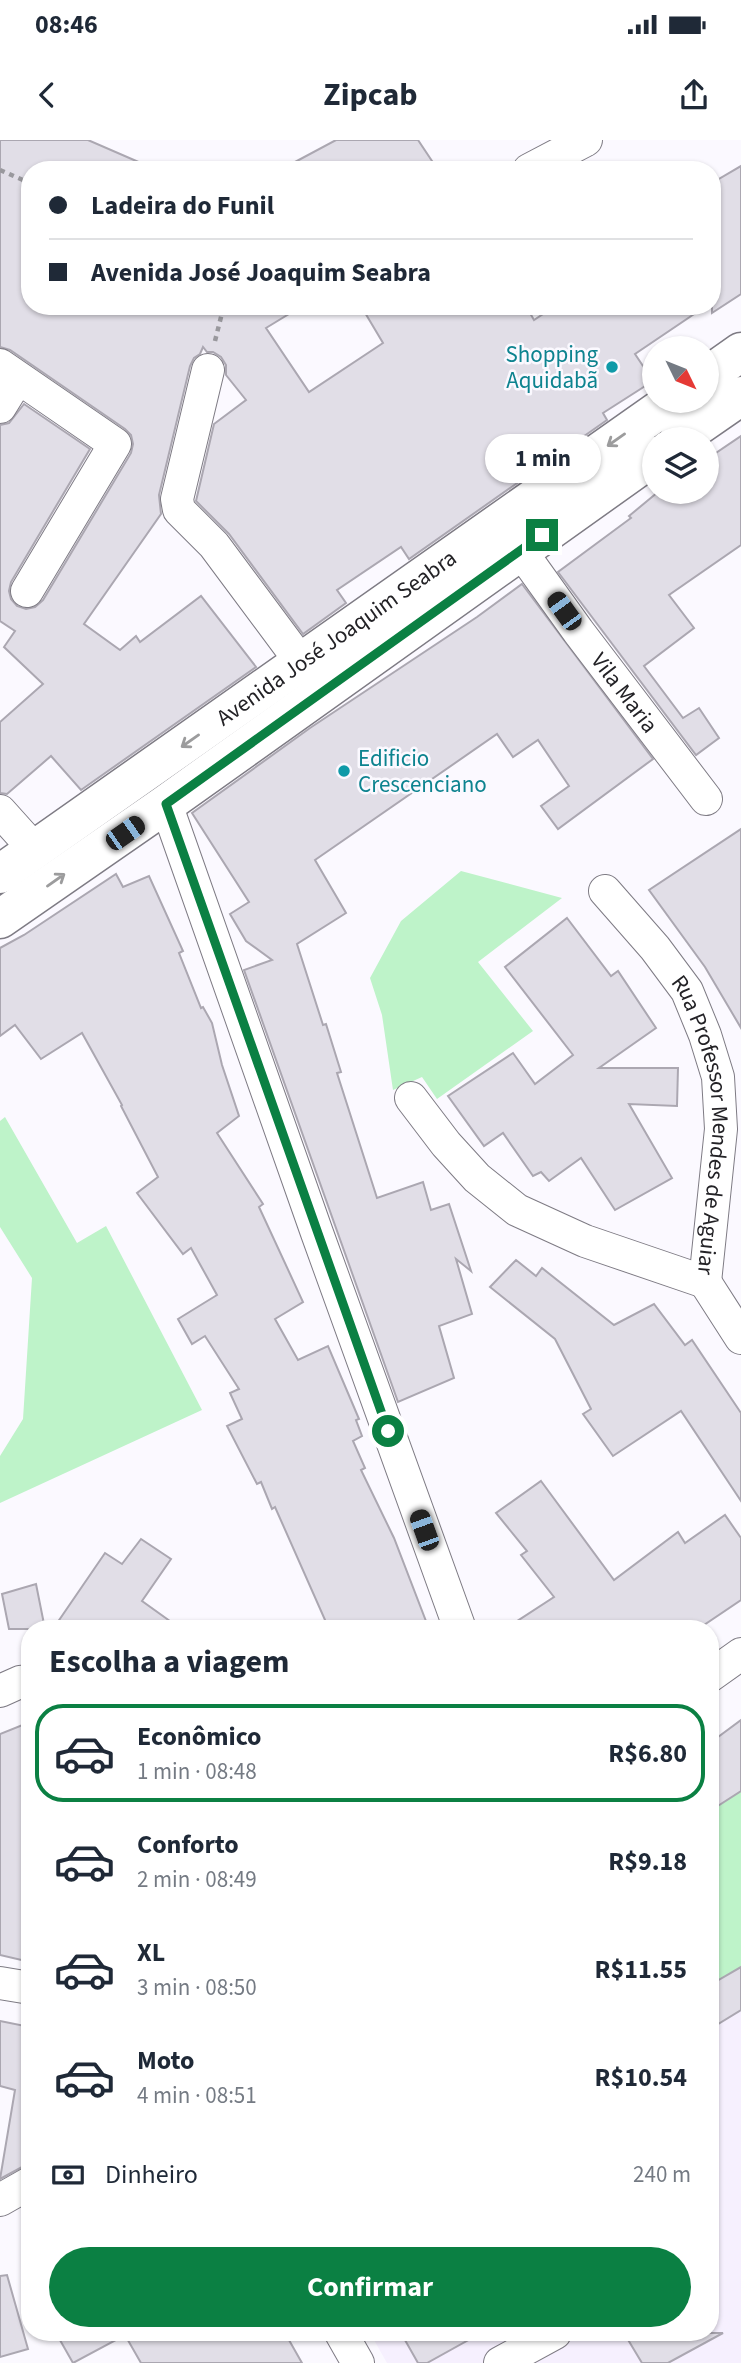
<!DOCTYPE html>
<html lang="pt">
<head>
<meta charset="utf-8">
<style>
  :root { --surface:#fff; --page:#f2f2f3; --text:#1f2937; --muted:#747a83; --line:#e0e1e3; --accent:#0b8043 }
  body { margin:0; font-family:"Source Sans 3",sans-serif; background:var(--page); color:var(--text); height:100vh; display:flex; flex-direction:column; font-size:26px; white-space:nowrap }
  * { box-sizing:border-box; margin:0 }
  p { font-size:23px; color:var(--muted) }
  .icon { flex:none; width:38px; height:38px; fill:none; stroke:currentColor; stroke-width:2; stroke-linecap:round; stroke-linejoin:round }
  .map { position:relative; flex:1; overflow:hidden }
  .drawer { position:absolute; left:21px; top:1480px; width:698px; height:721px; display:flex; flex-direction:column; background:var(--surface); border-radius:28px; box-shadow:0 2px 5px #0004 }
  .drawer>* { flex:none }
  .top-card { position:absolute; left:21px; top:21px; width:700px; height:154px; border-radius:28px; box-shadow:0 2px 5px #0004; display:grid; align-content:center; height:154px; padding:0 28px; background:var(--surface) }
  .needle { width:46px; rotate:133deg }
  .fabs { position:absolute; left:642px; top:196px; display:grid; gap:14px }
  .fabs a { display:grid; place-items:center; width:77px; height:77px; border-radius:50%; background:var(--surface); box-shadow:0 2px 5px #0004; font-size:35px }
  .end { position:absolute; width:32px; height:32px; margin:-16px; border:9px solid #0b8043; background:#fff; box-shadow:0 0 0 4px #fff }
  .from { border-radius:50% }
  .bubble { position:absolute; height:49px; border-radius:24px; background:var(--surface); box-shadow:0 2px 5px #0004; font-size:23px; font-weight:700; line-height:49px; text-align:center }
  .car { position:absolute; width:21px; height:42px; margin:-21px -10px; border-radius:9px; box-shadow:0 0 5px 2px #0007; background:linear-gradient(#222 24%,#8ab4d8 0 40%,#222 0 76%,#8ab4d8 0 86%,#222 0) }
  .top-card b { display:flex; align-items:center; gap:24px; height:66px; font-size:26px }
  .top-card b+b { border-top:2px solid var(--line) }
  .top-card i { width:18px; height:18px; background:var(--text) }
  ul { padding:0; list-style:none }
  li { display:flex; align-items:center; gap:21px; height:98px; margin:0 14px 10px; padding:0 14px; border:4px solid transparent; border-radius:28px }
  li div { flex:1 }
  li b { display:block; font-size:26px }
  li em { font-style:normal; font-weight:700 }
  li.active { border-color:var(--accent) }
  li>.icon { width:63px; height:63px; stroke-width:1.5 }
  h2 { padding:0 28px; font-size:32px; line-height:84px }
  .pay { display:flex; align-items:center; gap:18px; height:77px; padding:0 28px; font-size:26px }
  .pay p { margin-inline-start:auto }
  .button { display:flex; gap:14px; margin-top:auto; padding:14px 28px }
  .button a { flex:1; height:80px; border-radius:42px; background:var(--accent); color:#fff; font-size:28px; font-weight:700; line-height:80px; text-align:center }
  .status { display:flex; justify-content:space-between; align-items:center; height:49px; padding:0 35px; background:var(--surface); direction:ltr }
  .status svg { height:19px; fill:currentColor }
  header { display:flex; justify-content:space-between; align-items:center; height:91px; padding:0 28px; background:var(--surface); font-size:32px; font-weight:700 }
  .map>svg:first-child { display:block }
</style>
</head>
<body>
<div class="status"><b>08:46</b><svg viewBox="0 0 49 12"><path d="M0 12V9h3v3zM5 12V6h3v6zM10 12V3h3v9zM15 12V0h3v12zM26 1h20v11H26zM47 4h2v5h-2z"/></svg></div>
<header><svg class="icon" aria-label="back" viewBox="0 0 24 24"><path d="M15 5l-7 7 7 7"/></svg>Zipcab<svg class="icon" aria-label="share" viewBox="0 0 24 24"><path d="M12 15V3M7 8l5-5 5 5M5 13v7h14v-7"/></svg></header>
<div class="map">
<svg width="741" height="2223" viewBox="0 0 741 2223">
  <rect width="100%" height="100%" fill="#fbf9ff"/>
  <!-- built -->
  <polygon fill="#f6f0fe" points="741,1870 741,2223 387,2223 370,2193 710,2193 711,1889"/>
  <!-- green -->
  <g fill="#bef3c9">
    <polygon points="461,731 562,758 478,822 533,891 437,959 422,937 393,950 382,875 370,838 401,781"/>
    <polygon points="5,977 77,1103 106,1086 202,1270 0,1363 0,1316 23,1279 32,1138 0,1087 0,981"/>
    <polygon points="741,1651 741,1869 711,1887 711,1671"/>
  </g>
  <!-- building -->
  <g fill="#e1dee7" stroke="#aba7b1" stroke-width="2">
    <polygon points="0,0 88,0 157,30 30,30 30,166 71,166 80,170 83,166 302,166 266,188 309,252 383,203 361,166 526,166 534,180 555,166 706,166 635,214 653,241 603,273 607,280 409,419 401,407 337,450 346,463 303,494 229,394 196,361 214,284 246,260 226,235 226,225 221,217 213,212 207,212 203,207 200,214 194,218 190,226 159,355 161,374 84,484 120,510 136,496 140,502 201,456 256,527 81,650 51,616 7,654 0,653 0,582 43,544 4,507 15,491 0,481 0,285 9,283 24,264 90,309 11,442 9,451 11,459 17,466 26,469 35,467 43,460 131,313 133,304 131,295 125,289 10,210 0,207"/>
    <polygon points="336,0 418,0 438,30 280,30"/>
    <polygon points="741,26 741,154 712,173 712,43"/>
    <polygon points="741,296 741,405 669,455 694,488 644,526 683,578 699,568 719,598 696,615 558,432 631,378 629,376 658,352 707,352 707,319"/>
    <polygon points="522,444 653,619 558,689 541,666 569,646 538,600 513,617 497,594 315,720 346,773 297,804 323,885 326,884 341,932 337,933 377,1058 423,1042 431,1070 449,1064 471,1131 456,1119 472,1174 439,1186 454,1238 398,1262 244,830 272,820 246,801 230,774 249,762 192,673 310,588 477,477"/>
    <polygon points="741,689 741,888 705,827 649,750"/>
    <polygon points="116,734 123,747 149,736 183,811 179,813 201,868 203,867 212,883 222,925 239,976 217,993 263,1064 259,1067 303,1162 275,1179 298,1220 328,1206 359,1279 356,1280 362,1296 353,1301 365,1328 361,1330 394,1398 429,1489 329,1489 275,1367 272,1369 261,1342 257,1344 227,1286 242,1279 230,1253 239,1249 205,1196 192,1204 178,1179 217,1155 191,1108 183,1114 137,1053 158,1037 121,966 122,965 82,893 41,919 15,885 0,896 0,808 24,795"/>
    <polygon points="567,778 611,836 618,831 656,888 599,928 678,928 677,966 629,964 672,1038 615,1070 581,1018 549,1041 541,1032 533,1036 503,993 484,1006 448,956 513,913 535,944 573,915 505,827"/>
    <polygon points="516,1120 536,1136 542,1128 614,1185 654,1164 685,1205 692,1200 741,1273 741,1361 681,1271 613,1316 583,1274 591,1269 555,1199 490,1147"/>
    <polygon points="541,1341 614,1440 678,1392 685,1403 725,1375 741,1398 741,1460 698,1489 505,1489 554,1457 521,1415 527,1411 496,1373"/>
    <polygon points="141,1399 171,1419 142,1461 181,1489 53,1489 105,1413 122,1424"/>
    <polygon points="36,1444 45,1489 9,1489 2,1454"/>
    <polygon points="741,1580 741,1651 710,1671 710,1603"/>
    <polygon points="30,1582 30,1822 0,1815 0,1594"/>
    <polygon points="741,1827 741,1870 710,1889 710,1845"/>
    <polygon points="0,1881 30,1887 30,2007 24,2026 0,2039 15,1950 0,1946"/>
    <polygon points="7,2135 28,2209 0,2217 0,2136"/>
    <polygon points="56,2193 285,2193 302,2223 141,2223 125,2195 73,2223"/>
    <polygon points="401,2193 481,2193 427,2223 418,2223"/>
    <polygon points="624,2193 723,2193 668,2223 642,2223"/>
  </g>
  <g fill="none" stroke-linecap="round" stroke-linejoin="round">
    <defs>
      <g id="minor">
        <polyline points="529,30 586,0"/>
        <polyline points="0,225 115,304 27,451"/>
        <polyline points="208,230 177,359 179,370 214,405 301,522"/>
        <polyline points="0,267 18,238"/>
        <path id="s1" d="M520,410l58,81 128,168"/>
        <polyline points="166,664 317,1093 460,1489"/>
        <polyline points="0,671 35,710"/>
        <path id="s2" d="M605,751l50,57 32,43 18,44 13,42 3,52 -16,153"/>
        <polyline points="411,958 446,1004 477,1038 517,1070 585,1101 705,1142"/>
        <polyline points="705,1142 741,1198"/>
        <polyline points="710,1536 741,1514"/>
        <polyline points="0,1551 20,1542 30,1541"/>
        <polyline points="0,1843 30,1848"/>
        <polyline points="0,2060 30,2043"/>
        <polyline points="341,2193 358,2223"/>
        <polyline points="500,2223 555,2193"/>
      </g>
      <g id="major">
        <polyline points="707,236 741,212"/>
        <polyline points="679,299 741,256"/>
        <path id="s3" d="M0,734l672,-473"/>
        <polyline points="0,779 166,664 654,316"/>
      </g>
    </defs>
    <!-- minor casing -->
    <use href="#minor" stroke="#7e7b84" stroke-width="34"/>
    <!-- major casing -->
    <use href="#major" stroke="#7e7b84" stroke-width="41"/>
    <!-- path -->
    <g stroke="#99989d" stroke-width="4.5" stroke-dasharray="5 5" stroke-linecap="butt">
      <polyline points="0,30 30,43"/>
      <polyline points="215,201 222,173 216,166"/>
    </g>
    <!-- minor -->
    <use href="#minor" stroke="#fff" stroke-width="32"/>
    <!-- major -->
    <use href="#major" stroke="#fff" stroke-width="38"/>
  </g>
  <!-- one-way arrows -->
  <defs><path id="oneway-shaft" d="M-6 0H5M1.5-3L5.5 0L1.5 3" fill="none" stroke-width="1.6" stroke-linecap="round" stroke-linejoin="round" transform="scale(1.75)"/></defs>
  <g stroke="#9c9c9d">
    <use href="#oneway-shaft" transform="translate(616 300) rotate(145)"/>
    <use href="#oneway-shaft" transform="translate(190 601) rotate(145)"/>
    <use href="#oneway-shaft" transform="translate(56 740) rotate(-35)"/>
  </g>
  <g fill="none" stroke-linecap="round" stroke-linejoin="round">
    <!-- route -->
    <polyline stroke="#0b8043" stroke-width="9" points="388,1291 166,664 542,395"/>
  </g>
  <!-- markers -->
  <g fill="#0f9aa8" stroke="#fbf9ff" stroke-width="2.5">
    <circle cx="612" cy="227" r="7"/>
    <circle cx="344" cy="631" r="7"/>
  </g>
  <g text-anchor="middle" stroke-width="5" stroke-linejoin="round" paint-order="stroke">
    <!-- culture labels -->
    <g font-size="23" fill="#0d838f" stroke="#fbf9ff" text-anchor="end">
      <text x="598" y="222">Shopping<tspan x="598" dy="26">Aquidabã</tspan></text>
      <text x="358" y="626" text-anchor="start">Edificio<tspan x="358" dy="26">Crescenciano</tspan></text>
    </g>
    <!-- street labels -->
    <g font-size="23" fill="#232226" stroke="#fbf9ff">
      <text dy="8" stroke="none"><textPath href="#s3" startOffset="411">Avenida José Joaquim Seabra</textPath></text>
      <text dy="8" stroke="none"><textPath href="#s1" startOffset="177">Vila Maria</textPath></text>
      <text dy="8" stroke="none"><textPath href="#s2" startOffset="266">Rua Professor Mendes de Aguiar</textPath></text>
    </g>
  </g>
</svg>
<div class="fabs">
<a><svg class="needle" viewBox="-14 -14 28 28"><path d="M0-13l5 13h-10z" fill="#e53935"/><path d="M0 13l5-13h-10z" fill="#747a83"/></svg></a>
<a><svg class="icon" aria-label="layers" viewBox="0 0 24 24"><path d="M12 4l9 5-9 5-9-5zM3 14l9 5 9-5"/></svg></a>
</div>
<i class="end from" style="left:388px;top:1291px"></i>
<i class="end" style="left:542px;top:395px"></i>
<div class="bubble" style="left:485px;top:294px;width:116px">1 min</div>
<i class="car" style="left:564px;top:471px;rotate:324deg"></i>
<i class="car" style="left:125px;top:693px;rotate:55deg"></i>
<i class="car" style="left:424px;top:1390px;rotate:340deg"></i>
<div class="top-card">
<b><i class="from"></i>Ladeira do Funil</b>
<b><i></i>Avenida José Joaquim Seabra</b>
</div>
<section class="drawer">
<h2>Escolha a viagem</h2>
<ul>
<li class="active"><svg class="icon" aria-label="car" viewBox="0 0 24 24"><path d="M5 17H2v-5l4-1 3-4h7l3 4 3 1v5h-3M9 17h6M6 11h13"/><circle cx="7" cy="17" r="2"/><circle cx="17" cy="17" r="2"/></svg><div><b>Econômico</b><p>1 min · 08:48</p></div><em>R$6.80</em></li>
<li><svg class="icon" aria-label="car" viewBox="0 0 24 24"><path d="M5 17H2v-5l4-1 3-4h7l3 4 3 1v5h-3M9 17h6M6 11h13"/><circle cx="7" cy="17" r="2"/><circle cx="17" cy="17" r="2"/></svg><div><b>Conforto</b><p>2 min · 08:49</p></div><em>R$9.18</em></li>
<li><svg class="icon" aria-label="car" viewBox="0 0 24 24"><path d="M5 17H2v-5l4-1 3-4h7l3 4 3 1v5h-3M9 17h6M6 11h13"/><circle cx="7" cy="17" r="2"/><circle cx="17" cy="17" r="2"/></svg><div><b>XL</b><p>3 min · 08:50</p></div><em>R$11.55</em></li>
<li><svg class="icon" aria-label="car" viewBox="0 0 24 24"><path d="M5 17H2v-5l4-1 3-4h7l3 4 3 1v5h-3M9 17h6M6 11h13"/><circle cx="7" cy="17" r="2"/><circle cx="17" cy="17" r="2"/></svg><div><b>Moto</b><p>4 min · 08:51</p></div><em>R$10.54</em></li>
</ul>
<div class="pay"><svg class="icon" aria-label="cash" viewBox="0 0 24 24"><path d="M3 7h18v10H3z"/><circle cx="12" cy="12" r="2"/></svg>Dinheiro<p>240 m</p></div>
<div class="button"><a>Confirmar</a></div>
</section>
</div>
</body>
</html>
